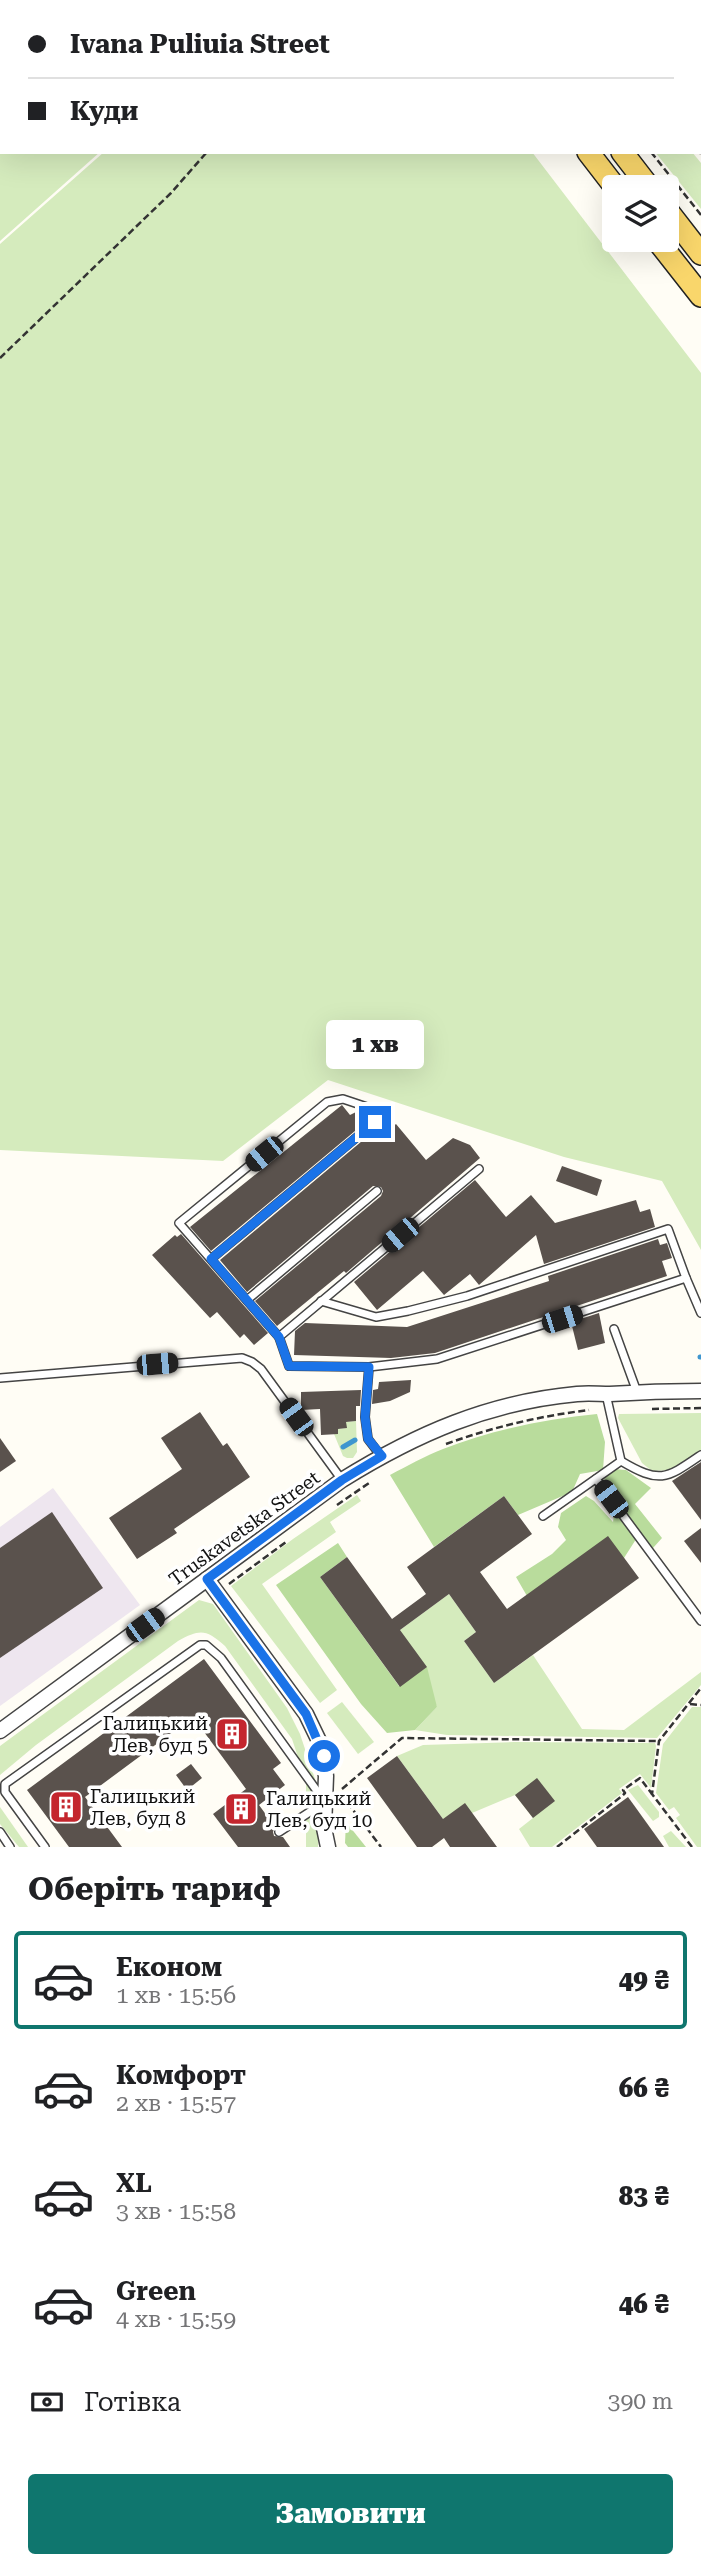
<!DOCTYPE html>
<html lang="uk">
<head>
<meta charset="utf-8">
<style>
  :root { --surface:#fff; --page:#f6f6f6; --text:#202124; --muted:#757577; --line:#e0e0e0; --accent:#0f766e }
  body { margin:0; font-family:"Roboto Serif",serif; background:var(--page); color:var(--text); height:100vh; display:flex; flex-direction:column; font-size:26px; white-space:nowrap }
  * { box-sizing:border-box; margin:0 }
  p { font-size:23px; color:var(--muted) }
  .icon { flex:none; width:38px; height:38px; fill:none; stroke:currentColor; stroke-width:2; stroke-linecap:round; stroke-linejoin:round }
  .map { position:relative; height:1847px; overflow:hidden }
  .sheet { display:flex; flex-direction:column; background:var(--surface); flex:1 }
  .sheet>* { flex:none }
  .guide { position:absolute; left:0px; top:0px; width:702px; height:154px; box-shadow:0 7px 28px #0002; display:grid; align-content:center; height:154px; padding:0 28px; background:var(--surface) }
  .tools { position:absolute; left:602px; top:175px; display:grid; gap:14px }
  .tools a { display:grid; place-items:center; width:77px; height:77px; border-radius:7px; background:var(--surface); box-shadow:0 7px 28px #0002; font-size:35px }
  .end { position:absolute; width:32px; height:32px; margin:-16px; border:9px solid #1a73e8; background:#fff; box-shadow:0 0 0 4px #fff }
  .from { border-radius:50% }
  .bubble { position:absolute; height:49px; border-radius:7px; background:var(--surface); box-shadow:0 7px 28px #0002; font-size:23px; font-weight:800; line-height:49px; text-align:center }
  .car { position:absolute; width:21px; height:42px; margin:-21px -10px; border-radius:9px; box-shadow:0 0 5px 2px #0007; background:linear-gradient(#222 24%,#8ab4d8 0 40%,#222 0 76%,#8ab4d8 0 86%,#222 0) }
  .guide b { display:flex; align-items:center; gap:24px; height:66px; font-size:26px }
  .guide b+b { border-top:2px solid var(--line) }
  .guide i { width:18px; height:18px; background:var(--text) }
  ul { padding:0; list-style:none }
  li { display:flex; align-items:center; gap:21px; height:98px; margin:0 14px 10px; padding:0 14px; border:4px solid transparent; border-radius:7px }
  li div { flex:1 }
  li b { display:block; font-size:26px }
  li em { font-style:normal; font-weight:800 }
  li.current { border-color:var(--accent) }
  li>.icon { width:63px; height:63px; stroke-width:1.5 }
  h2 { padding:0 28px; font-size:32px; line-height:84px }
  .pay { display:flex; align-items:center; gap:18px; height:77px; padding:0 28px; font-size:26px }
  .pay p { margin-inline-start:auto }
  .button { display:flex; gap:14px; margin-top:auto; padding:14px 28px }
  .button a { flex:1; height:80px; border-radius:7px; background:var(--accent); color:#fff; font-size:28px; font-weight:800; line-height:80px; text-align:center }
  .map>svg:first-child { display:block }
</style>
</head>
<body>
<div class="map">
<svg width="701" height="1847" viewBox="0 0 701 1847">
  <rect width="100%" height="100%" fill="#fffdf5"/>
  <!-- industrial -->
  <polygon fill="#eee6ef" points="53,1488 140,1605 0,1706 0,1527"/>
  <!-- green -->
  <g fill="#d5ebbd">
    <polygon points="0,0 271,0 2,2 2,152 100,152 0,241"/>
    <polygon points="276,0 415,0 417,2 274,2"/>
    <polygon points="584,0 701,0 701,146 700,2"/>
    <polygon points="104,152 532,152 701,373 701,1250 662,1181 564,1157 328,1080 223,1161 0,1150 0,244"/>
    <polygon points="655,152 692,152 701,163 701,209"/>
    <polygon points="701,1413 701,1450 670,1470 652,1471 642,1463 618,1418 619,1414"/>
    <polygon points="356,1421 357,1452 353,1458 347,1458 343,1456 334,1434 338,1429 346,1428 346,1422"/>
    <polygon points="357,1495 361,1501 330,1522 336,1532 262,1584 337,1690 320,1703 231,1586 293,1539"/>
    <polygon points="449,1594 476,1632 464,1641 494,1683 533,1655 582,1729 624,1730 701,1672 701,1685 657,1738 447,1735 415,1730 437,1707 400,1630"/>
    <path d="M199,1600l14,4 74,104 13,26 15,45 -1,19 6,19 -2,30h-12v-66l-14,-42 -67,-93c-19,-17 -25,-17 -47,-5l-142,104 -36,30v-29z"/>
    <polygon points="342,1702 374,1742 358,1754 327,1713"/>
    <polygon points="692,1707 701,1707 701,1847 697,1847 676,1818 680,1815 674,1807 669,1810 656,1793 663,1744"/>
    <polygon points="514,1742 655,1743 656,1746 651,1788 640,1774 619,1789 622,1793 552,1847 530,1847 519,1829 533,1818 515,1795 472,1813 443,1819 397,1756 423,1745"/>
    <polygon points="638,1785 659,1812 659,1817 653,1821 628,1790"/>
    <polygon points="0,1807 28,1847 19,1847 0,1824"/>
    <polygon points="671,1831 686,1847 669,1847 663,1836"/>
  </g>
  <!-- forest -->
  <g fill="#b9dc9c">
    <path d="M597,1414l8,28 -2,28 -23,4 -8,18 -54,23 -14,-19 -70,51 -44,-72c17,-9 35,-19 53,-26 49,-19 102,-30 154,-35z"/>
    <polygon points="614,1469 626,1470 651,1488 635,1504 662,1538 653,1548 640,1533 624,1558 527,1596 516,1577 552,1554 566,1540 558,1527 561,1513 586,1496 594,1501 613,1522 615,1507 603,1482 608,1474"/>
    <polygon points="338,1543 347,1557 320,1577 399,1686 427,1667 437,1707 415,1730 387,1733 361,1704 276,1585"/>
    <polygon points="346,1822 366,1847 348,1847 345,1843"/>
  </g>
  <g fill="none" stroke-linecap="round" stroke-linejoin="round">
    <!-- stream -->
    <g stroke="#3f96cf" stroke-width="5">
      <polyline points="700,1357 701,1357"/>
      <polyline points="343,1447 355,1440"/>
    </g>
  </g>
  <!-- building -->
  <g fill="#5a524d">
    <polygon points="342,1105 350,1115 358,1111 367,1121 211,1251 190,1227"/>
    <polygon points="396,1124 426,1160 453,1138 470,1145 480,1158 346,1273 344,1271 277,1326 255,1301 381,1196 383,1191 381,1187 373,1186 247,1292 220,1260 374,1131 380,1137"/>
    <polygon points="562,1166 602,1180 597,1196 556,1181"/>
    <polygon points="475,1180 506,1217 531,1195 555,1223 636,1200 640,1212 650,1209 655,1227 544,1264 536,1235 479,1285 470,1274 444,1295 423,1271 377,1310 354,1282"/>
    <polygon points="181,1234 268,1333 254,1345 244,1334 240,1338 217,1312 210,1318 152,1255 175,1235 177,1237"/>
    <polygon points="658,1239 660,1245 667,1243 672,1258 662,1261 667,1276 435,1353 391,1358 294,1355 295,1331 305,1323 407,1327 549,1281 548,1276"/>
    <polygon points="599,1313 605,1343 578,1350 571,1322"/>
    <polygon points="411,1380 410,1392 390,1401 372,1404 373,1390 378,1389 379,1382"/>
    <polygon points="361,1390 360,1406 356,1406 356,1421 346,1422 347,1428 338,1429 338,1434 321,1435 320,1409 301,1410 301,1392"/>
    <polygon points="200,1412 223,1446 227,1443 250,1477 174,1529 177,1533 137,1559 109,1518 182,1469 161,1438"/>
    <polygon points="0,1438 16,1461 0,1472"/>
    <polygon points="701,1462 701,1520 672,1481"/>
    <polygon points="504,1496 532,1534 480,1572 507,1609 608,1536 639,1578 494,1683 464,1641 476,1632 449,1594 400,1630 427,1667 400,1687 320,1577 347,1557 392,1619 426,1594 407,1567"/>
    <polygon points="52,1512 103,1588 0,1658 0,1548"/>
    <polygon points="701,1528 701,1563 684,1541"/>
    <polygon points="204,1659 281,1763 273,1769 285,1785 259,1805 275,1827 273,1832 274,1836 283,1837 290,1847 238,1847 213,1814 246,1789 193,1717 85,1797 122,1847 69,1847 27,1790"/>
    <polygon points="397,1756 443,1819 465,1803 497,1847 450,1847 444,1838 432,1847 417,1847 367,1778"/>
    <polygon points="191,1764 202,1778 187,1790 176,1775"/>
    <polygon points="537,1778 555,1801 533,1818 515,1795"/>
    <polygon points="628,1797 636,1808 664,1847 597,1847 584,1829"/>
  </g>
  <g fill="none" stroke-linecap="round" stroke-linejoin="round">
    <defs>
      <g id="lane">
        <polyline points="211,1259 375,1122 367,1107 343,1099 327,1102 179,1223 279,1337 289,1366 369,1367 365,1417 368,1439 381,1456"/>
        <polyline points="686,1278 701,1313"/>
        <polyline points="247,1300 377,1191"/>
        <polyline points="321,1301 376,1317 408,1311 467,1296 668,1229 686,1278 437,1359 369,1367"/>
        <polyline points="614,1329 637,1392"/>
        <polyline points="279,1337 479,1169"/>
        <polyline points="0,1378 242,1358 252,1362 261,1369 342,1480"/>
        <path d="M621,1461c39,23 45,18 80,-6"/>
        <polyline points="596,1479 701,1621"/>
        <polyline points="543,1516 621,1461 606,1394"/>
        <polyline points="0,1832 10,1847"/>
        <polyline points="45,1847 5,1792 5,1784 200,1645 206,1645 221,1658 325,1802 279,1832"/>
      </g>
      <g id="street">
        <polyline points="207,1579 306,1714 320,1743 326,1776 324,1828 328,1847"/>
        <path d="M0,1731l342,-251c74,-46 147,-78 235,-86 11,-1 22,0 33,0 30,-2 60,-3 91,-3"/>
      </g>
      <g id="primary">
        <polyline points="468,0 469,2"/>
        <polyline points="502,0 504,2"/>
        <polyline points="588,152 615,187"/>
        <polyline points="622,152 649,187"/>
        <polyline points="667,210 701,254"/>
        <polyline points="657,240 701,296"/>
      </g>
    </defs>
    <!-- lane casing -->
    <use href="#lane" stroke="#444" stroke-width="10"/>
    <!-- street casing -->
    <use href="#street" stroke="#444" stroke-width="17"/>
    <!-- primary casing -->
    <use href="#primary" stroke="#222" stroke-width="24"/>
    <!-- path -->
    <g stroke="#333" stroke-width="2.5" stroke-dasharray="7 3.5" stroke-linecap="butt">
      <polyline points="529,0 530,2"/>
      <polyline points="577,0 578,2"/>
      <polyline points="316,2 319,0"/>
      <polyline points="651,152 701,215"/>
      <polyline points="700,152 701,154"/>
      <polyline points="0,358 171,193 207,152"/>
      <polyline points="652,1409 701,1408"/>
      <path d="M446,1444c47,-17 94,-28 143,-34"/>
      <polyline points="337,1505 369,1483"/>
      <polyline points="229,1584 286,1542"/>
      <polyline points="690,1704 701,1705"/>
      <polyline points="342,1789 402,1738 659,1741"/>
      <polyline points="341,1794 381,1847"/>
      <polyline points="557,1847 622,1796 625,1793 623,1790 640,1778 652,1794"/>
      <polyline points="692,1847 652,1794 659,1741 701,1688"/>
    </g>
    <!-- lane -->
    <use href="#lane" stroke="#fff" stroke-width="7"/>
    <!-- street -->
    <use href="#street" stroke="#fff" stroke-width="14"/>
    <!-- primary -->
    <use href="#primary" stroke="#f9d66b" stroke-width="21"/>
  </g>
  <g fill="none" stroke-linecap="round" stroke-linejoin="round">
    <!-- route -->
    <polyline stroke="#1a73e8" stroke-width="9" points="324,1756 306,1714 207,1579 342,1480 382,1456 368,1439 365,1417 369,1367 289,1366 279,1337 211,1259 375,1122"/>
  </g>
  <!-- icons -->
  <defs>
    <symbol id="building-square" viewBox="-11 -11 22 22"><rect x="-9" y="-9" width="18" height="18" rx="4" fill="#c4262e" stroke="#fff"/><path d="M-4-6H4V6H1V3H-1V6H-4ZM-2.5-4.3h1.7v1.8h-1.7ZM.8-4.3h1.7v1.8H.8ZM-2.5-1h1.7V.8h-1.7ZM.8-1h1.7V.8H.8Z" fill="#fff"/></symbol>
  </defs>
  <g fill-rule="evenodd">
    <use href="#building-square" x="213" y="1715" width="38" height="38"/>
    <use href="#building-square" x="47" y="1788" width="38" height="38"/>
    <use href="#building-square" x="222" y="1790" width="38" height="38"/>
  </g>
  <g text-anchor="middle" stroke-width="7" stroke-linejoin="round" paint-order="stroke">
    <!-- street labels -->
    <g font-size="19" fill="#111" stroke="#fff">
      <text transform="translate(244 1528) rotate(-36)" y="7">Truskavetska Street</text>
    </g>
    <!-- poi labels -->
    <g font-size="19" fill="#111" stroke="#fff" text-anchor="start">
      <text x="208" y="1730" text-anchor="end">Галицький<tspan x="208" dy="22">Лев, буд 5</tspan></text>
      <text x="90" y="1803">Галицький<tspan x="90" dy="22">Лев, буд 8</tspan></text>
      <text x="266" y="1805">Галицький<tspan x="266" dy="22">Лев, буд 10</tspan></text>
    </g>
  </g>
</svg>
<div class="tools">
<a><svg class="icon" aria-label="layers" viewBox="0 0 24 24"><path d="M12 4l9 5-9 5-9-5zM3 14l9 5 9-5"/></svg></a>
</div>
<i class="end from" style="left:324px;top:1756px"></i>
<i class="end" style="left:375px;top:1122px"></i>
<div class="bubble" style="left:326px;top:1020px;width:98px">1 хв</div>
<i class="car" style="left:264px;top:1154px;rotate:231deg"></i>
<i class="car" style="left:400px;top:1235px;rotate:230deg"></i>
<i class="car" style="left:562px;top:1319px;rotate:72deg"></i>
<i class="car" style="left:157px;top:1364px;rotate:85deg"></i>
<i class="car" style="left:296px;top:1417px;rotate:324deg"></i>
<i class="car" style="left:611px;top:1499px;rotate:323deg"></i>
<i class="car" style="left:145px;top:1625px;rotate:54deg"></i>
<div class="guide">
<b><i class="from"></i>Ivana Puliuia Street</b>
<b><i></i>Куди</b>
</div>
</div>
<section class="sheet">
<h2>Оберіть тариф</h2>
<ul>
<li class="current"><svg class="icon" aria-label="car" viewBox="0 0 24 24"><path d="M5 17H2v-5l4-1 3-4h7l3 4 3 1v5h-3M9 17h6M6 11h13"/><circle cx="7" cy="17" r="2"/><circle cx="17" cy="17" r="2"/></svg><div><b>Економ</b><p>1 хв · 15:56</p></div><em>49 ₴</em></li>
<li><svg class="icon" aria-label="car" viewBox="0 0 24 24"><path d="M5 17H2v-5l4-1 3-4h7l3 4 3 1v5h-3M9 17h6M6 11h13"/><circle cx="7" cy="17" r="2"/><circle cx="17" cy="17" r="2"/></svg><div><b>Комфорт</b><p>2 хв · 15:57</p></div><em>66 ₴</em></li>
<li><svg class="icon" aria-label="car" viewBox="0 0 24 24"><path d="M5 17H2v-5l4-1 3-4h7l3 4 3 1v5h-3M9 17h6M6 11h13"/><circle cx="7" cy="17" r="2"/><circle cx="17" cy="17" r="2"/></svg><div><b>XL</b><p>3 хв · 15:58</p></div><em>83 ₴</em></li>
<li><svg class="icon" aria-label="car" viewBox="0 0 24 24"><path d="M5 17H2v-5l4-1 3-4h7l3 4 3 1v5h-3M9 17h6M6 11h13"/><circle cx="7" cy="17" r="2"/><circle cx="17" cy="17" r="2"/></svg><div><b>Green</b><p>4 хв · 15:59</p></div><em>46 ₴</em></li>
</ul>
<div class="pay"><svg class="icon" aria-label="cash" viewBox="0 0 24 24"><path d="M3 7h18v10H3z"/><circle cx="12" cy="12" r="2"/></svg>Готівка<p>390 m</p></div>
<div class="button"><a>Замовити</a></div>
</section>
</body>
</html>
